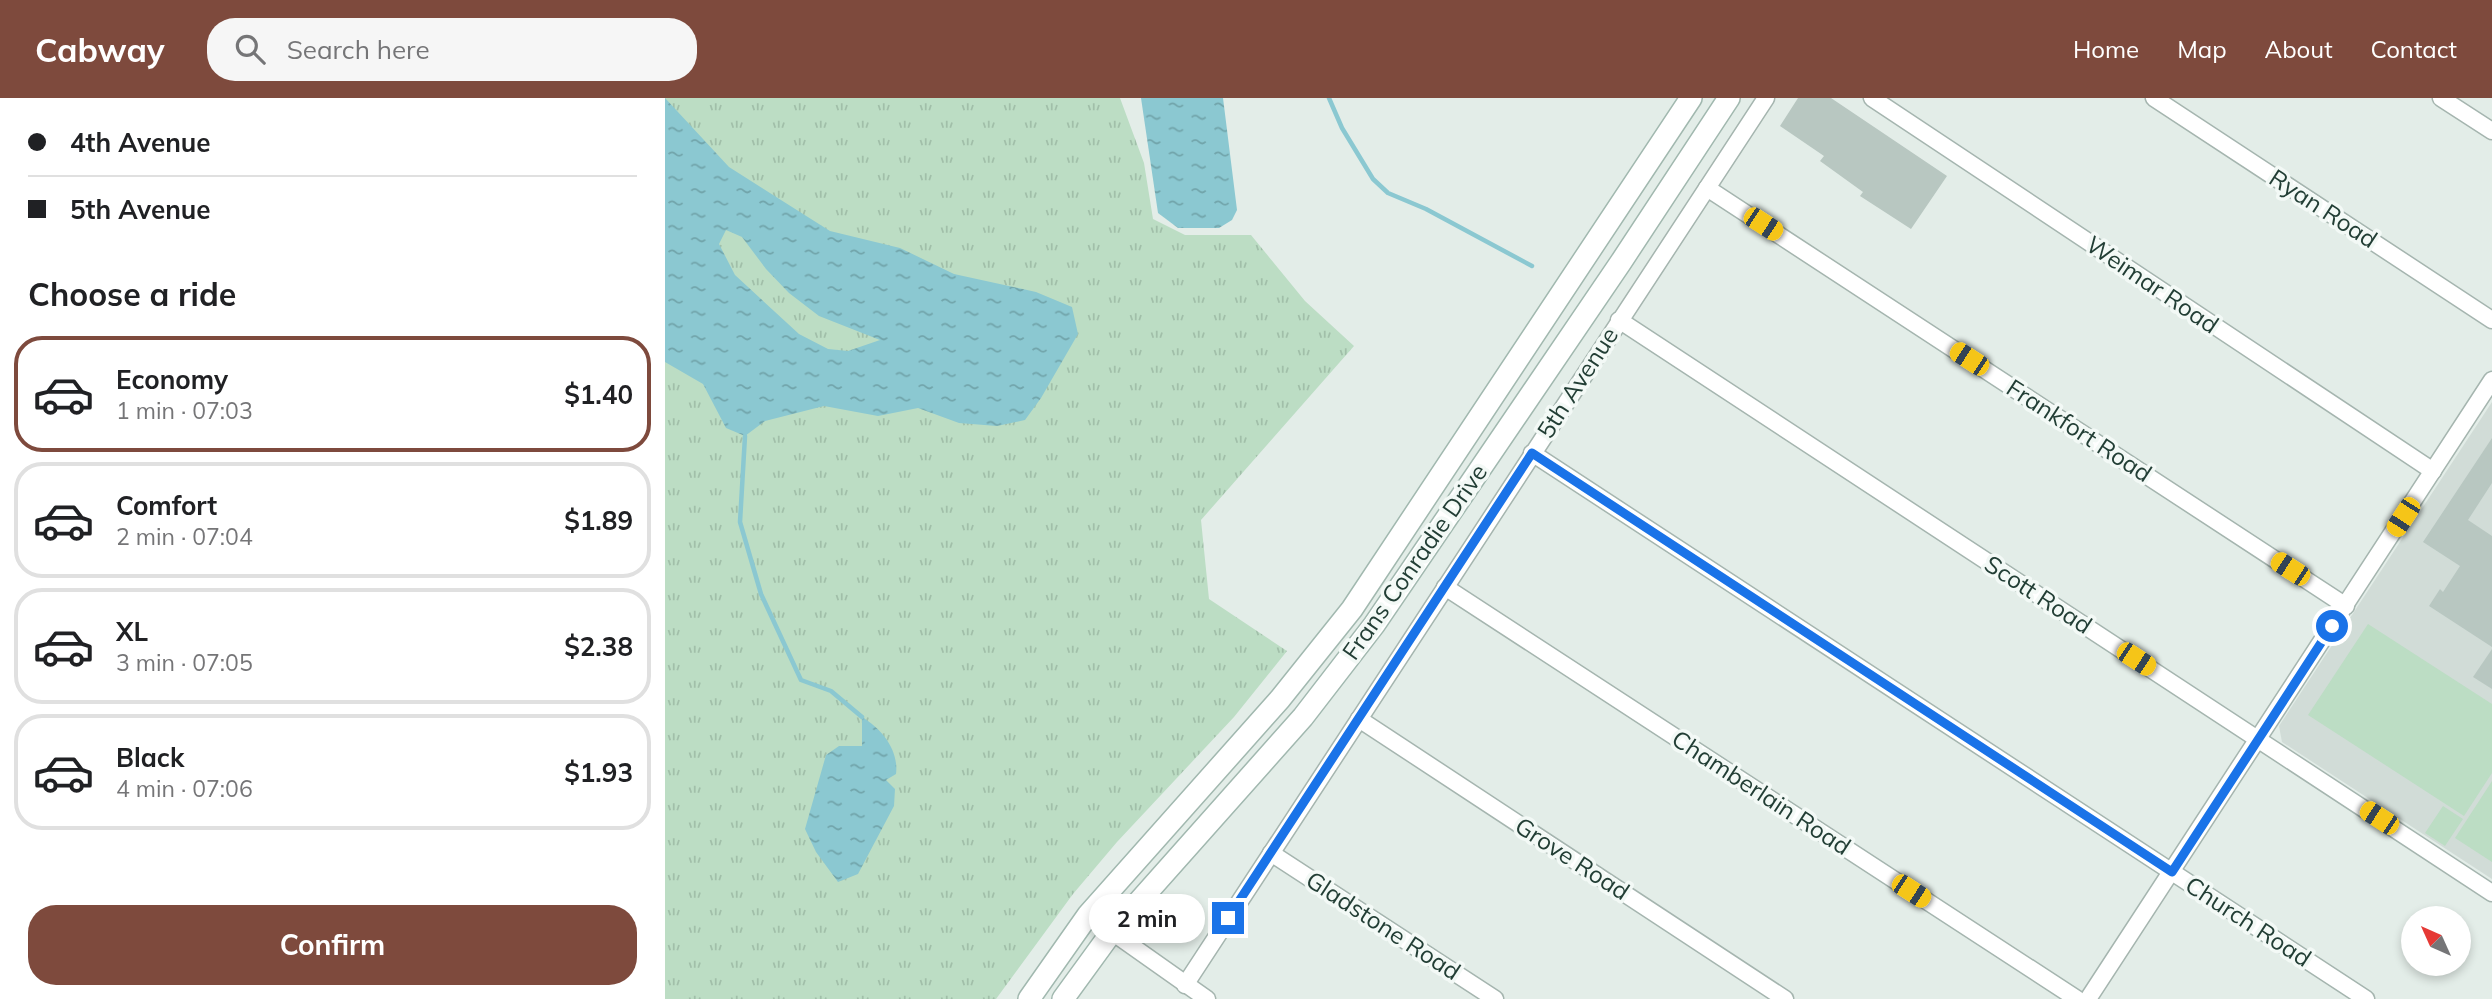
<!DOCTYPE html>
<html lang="en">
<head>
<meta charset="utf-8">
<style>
  :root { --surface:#fff; --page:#f6f6f6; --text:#202124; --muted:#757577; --line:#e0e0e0; --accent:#7e4a3d }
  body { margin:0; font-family:Mulish,sans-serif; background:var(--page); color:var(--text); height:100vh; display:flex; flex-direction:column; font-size:26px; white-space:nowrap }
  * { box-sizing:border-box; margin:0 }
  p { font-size:23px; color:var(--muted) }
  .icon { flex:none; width:38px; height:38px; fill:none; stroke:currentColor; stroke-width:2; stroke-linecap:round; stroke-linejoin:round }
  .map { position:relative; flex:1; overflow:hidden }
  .details { display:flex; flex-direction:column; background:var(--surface); width:665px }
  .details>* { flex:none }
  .top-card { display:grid; align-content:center; height:154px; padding:0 28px; background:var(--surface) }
  .needle { width:46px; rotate:315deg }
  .buttons { position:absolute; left:1736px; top:808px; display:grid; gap:14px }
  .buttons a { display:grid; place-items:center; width:70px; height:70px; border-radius:50%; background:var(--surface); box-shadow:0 4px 10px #0003; font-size:35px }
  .end { position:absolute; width:32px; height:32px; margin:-16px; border:9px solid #1a73e8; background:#fff; box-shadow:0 0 0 4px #fff }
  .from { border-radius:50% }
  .bubble { position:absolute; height:49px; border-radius:24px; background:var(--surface); box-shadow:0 4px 10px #0003; font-size:23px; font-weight:700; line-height:49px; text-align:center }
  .car { position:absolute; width:21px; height:42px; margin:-21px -10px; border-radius:9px; box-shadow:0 0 5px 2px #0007; background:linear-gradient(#f5c518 24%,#345 0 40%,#f5c518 0 76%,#345 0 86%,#f5c518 0) }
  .top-card b { display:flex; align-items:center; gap:24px; height:66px; font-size:26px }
  .top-card b+b { border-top:2px solid var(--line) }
  .top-card i { width:18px; height:18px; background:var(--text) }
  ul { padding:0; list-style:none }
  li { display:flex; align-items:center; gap:21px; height:116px; margin:0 14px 10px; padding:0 14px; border:4px solid var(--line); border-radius:28px }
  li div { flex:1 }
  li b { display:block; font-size:26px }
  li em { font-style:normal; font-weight:700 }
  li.selected { border-color:var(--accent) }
  li>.icon { width:63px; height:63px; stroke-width:1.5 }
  h2 { padding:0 28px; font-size:32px; line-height:84px }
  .button { display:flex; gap:14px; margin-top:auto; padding:14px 28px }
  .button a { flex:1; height:80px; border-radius:28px; background:var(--accent); color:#fff; font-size:28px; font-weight:700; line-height:80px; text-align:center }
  header { display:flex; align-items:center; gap:42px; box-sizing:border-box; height:98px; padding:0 35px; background:var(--accent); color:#fff }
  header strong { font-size:33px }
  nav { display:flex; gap:38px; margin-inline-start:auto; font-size:24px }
  .search { width:490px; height:63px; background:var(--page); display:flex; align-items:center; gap:18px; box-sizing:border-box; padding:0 24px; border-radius:28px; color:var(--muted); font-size:26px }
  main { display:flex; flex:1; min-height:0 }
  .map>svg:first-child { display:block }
</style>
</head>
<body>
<header>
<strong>Cabway</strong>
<div class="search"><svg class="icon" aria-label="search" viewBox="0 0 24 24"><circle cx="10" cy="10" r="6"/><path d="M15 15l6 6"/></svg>Search here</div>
<nav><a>Home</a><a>Map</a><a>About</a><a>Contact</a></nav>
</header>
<main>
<section class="details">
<div class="top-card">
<b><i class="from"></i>4th Avenue</b>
<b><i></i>5th Avenue</b>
</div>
<h2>Choose a ride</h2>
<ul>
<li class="selected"><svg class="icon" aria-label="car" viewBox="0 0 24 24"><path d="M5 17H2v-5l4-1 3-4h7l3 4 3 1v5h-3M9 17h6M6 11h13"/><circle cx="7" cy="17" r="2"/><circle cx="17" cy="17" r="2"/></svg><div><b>Economy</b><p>1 min · 07:03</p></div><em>$1.40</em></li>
<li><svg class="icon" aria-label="car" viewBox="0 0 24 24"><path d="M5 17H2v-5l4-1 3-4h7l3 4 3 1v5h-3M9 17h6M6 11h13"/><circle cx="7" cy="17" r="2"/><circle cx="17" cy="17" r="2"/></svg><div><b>Comfort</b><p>2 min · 07:04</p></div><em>$1.89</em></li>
<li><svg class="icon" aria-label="car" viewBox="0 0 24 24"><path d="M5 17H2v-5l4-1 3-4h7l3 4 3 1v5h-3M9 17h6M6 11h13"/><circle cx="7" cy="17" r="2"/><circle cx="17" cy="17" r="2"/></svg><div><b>XL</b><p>3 min · 07:05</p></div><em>$2.38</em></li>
<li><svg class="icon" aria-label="car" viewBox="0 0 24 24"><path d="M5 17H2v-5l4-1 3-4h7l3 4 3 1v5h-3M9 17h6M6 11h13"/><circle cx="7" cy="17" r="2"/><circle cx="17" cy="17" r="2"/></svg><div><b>Black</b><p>4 min · 07:06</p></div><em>$1.93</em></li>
</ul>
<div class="button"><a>Confirm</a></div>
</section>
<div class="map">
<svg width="1827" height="901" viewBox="0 0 1827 901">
  <defs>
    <pattern id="grass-tufts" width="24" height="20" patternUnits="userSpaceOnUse" patternTransform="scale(1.75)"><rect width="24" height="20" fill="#bcddc4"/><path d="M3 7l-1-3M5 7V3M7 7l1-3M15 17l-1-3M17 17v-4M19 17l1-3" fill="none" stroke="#a1bfa9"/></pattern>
    <pattern id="water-ripples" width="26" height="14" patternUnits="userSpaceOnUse" patternTransform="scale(1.75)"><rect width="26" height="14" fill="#8bc8d1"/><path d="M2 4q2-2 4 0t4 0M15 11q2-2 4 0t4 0" fill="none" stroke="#71a4aa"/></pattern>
  </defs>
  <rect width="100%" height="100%" fill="#e3ede8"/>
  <!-- built -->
  <polygon fill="#d1dcd7" points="1827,304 1827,781 1617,644 1614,628"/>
  <!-- grass -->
  <polygon fill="url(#grass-tufts)" points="0,0 455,0 479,65 488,121 520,137 586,137 640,203 689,248 536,422 544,501 622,553 569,619 452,744 408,796 331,901 0,901"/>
  <!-- garden -->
  <g fill="#bcddc4">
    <polygon points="1703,526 1827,606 1827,675 1799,718 1643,617"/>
    <polygon points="1827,683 1827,764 1790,740"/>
    <polygon points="1778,708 1798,721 1780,748 1760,735"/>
  </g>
  <!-- water -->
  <g fill="url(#water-ripples)" fill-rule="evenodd">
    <path d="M0,0l64,69 101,64 70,17 54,26 82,18 36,15 6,27 -37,64 -16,22 -28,6 -38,-3 -41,-15 -40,8 -54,-10 -59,15 -20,15 -19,-8 -23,-44 -38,-22zM61,132l16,7 24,32 23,24 30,23 61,24 -32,11 -20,-2 -29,-15 -64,-59 -16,-31z"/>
    <polygon points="476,0 558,0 572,112 567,122 554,130 513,130 493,115"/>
    <path d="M197,619c20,12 37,33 34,57l-10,6 9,9 -1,17 -36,68 -20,8 -22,-30 -11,-23 21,-74 13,-9h23z"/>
  </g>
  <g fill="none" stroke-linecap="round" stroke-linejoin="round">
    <!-- stream -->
    <g stroke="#8bc8d1" stroke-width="4.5">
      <polyline points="664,0 677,30 708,81 723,95 761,111 867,168"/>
      <polyline points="80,338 75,424 96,496 136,582 166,593 197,619"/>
    </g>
  </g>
  <!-- building -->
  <g fill="#b8c7c1">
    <polygon points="1133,0 1166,0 1282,78 1246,131 1195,98 1198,94 1155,63 1159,58 1115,28"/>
    <polygon points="1827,340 1827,385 1803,422 1827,438 1827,549 1764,508 1775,491 1778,494 1795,468 1758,444"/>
    <polygon points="1827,551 1827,591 1808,579"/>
  </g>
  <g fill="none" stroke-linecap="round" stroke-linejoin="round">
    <defs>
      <g id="street">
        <polyline points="1207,0 1768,373"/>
        <polyline points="1489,0 1827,222"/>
        <polyline points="1776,0 1827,33"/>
        <polyline points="1042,90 1681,508"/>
        <polyline points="954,222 1827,795"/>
        <polyline points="867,355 1701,901"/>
        <polyline points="780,489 1412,901"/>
        <polyline points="694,621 1120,901"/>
        <polyline points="606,755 830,901"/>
        <polyline points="423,817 542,901"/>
        <polyline points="520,887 1101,0"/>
        <polyline points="1423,901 1827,282"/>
      </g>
      <g id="secondary">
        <polyline points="364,901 423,817 615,601 687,511 1026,0"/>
        <polyline points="398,901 446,835 638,619 709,527 956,164 1064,0"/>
      </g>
    </defs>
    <!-- street casing -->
    <use href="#street" stroke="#a5b5af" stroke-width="19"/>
    <!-- secondary casing -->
    <use href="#secondary" stroke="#a1b8af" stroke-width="24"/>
    <!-- street -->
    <use href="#street" stroke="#fff" stroke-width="16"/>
    <!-- secondary -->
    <use href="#secondary" stroke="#fff" stroke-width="21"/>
  </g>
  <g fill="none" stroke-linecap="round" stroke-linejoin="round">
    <!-- route -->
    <polyline stroke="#1a73e8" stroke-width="9" points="563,820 867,355 1507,774 1667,528"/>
  </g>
  <g text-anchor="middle" stroke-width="7" stroke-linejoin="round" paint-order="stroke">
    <!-- street labels -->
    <g font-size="24" fill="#223e35" stroke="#f3f9f6">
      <text transform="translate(1658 111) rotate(33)" y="8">Ryan Road</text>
      <text transform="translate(1487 187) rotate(34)" y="8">Weimar Road</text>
      <text transform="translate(913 285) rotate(-57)" y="8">5th Avenue</text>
      <text transform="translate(1414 333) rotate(33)" y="8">Frankfort Road</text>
      <text transform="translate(750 464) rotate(-55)" y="8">Frans Conradie Drive</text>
      <text transform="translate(1373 497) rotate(33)" y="8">Scott Road</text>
      <text transform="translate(1096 695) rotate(33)" y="8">Chamberlain Road</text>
      <text transform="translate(907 761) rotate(33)" y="8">Grove Road</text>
      <text transform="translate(1583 824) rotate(33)" y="8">Church Road</text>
      <text transform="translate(718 828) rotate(33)" y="8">Gladstone Road</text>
    </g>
  </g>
</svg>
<div class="buttons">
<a><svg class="needle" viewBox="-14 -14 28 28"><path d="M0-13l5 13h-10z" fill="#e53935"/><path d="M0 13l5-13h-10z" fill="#757577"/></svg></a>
</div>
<i class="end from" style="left:1667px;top:528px"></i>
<i class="end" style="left:563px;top:820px"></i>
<div class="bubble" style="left:424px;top:796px;width:116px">2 min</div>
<i class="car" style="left:1098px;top:126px;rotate:123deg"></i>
<i class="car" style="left:1304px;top:261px;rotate:303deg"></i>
<i class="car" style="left:1738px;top:419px;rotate:213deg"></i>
<i class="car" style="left:1625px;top:471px;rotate:303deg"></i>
<i class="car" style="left:1471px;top:561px;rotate:123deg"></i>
<i class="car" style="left:1714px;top:720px;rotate:303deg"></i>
<i class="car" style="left:1246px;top:793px;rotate:123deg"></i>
</div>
</main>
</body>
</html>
